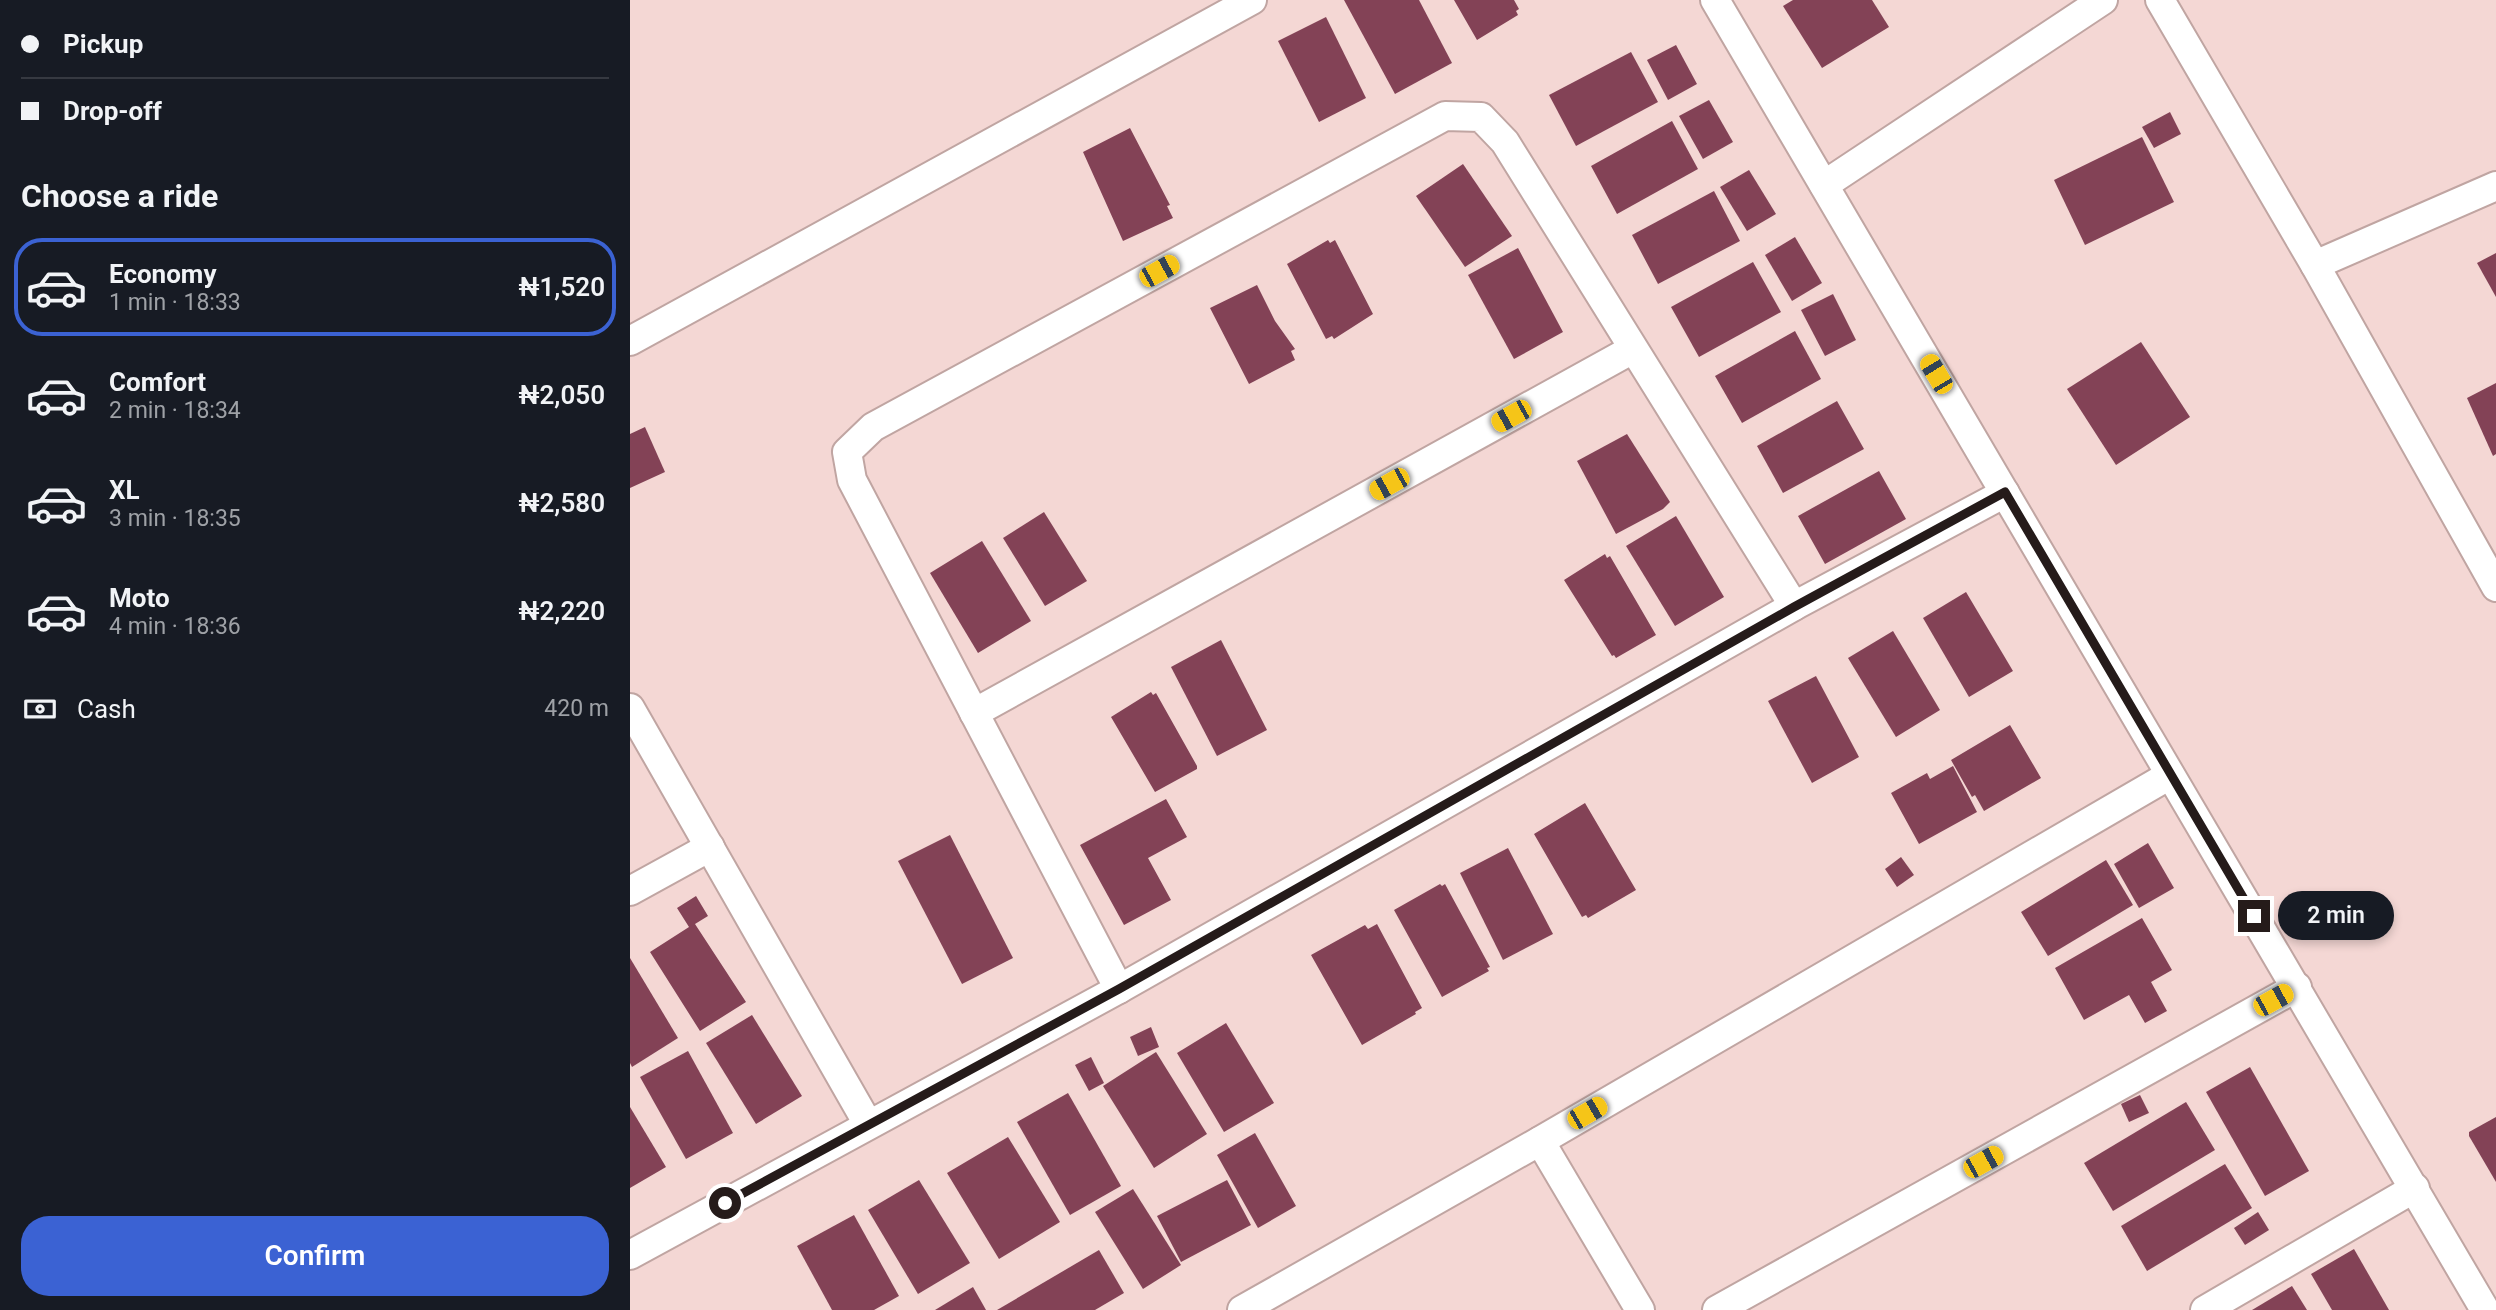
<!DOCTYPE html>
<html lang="en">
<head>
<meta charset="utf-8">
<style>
  :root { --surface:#171b24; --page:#242831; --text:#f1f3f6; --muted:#9ea1a6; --line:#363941; --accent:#3b62d3 }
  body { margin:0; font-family:Roboto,sans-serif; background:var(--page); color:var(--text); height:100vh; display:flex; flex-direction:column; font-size:26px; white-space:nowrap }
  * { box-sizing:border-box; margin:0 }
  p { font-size:23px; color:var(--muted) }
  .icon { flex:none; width:38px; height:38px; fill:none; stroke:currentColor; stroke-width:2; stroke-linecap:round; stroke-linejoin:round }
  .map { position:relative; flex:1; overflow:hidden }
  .panel { display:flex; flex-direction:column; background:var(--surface); width:630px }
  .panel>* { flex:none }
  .guide { display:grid; align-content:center; height:154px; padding:0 21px; background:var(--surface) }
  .end { position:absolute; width:32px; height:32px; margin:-16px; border:9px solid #251b1a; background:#fff; box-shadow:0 0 0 4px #fff }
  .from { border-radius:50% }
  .bubble { position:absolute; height:49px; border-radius:24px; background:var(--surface); box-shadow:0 4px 10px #0003; font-size:23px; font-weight:600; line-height:49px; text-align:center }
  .car { position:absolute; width:21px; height:42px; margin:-21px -10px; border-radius:9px; box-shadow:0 0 5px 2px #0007; background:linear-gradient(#f5c518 24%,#345 0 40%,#f5c518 0 76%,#345 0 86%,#f5c518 0) }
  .guide b { display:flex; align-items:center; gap:24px; height:66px; font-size:26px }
  .guide b+b { border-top:2px solid var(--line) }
  .guide i { width:18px; height:18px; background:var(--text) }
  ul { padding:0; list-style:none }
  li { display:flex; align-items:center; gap:21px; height:98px; margin:0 14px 10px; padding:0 7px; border:4px solid transparent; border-radius:28px }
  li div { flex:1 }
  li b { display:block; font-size:26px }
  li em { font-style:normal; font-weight:600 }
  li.selected { border-color:var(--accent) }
  li>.icon { width:63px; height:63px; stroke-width:1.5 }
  h2 { padding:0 21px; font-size:32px; line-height:84px }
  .pay { display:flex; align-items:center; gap:18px; height:77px; padding:0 21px; font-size:26px }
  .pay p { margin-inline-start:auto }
  .cta { display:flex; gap:14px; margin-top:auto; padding:14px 21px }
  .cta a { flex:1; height:80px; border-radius:28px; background:var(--accent); color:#fff; font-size:28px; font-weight:600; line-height:80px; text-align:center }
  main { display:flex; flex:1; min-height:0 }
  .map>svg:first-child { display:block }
</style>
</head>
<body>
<main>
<section class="panel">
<div class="guide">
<b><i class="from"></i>Pickup</b>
<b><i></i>Drop-off</b>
</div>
<h2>Choose a ride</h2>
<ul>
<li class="selected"><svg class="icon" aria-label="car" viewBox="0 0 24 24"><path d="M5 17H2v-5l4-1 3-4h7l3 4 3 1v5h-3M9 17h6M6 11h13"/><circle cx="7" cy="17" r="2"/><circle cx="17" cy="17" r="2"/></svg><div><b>Economy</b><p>1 min · 18:33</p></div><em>₦1,520</em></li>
<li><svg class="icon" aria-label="car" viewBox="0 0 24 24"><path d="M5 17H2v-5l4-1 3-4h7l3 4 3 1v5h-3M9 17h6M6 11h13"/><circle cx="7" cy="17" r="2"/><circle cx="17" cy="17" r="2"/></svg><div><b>Comfort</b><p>2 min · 18:34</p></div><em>₦2,050</em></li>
<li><svg class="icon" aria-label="car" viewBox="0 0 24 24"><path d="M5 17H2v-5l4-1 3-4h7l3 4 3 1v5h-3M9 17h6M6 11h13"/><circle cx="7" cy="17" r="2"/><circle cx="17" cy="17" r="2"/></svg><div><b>XL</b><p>3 min · 18:35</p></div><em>₦2,580</em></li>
<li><svg class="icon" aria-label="car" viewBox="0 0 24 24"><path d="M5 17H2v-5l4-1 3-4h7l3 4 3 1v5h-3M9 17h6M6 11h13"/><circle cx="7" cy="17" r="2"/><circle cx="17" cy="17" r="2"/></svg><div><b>Moto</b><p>4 min · 18:36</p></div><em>₦2,220</em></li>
</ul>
<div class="pay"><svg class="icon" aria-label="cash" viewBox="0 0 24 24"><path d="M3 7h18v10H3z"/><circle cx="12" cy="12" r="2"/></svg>Cash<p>420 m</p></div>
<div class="cta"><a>Confirm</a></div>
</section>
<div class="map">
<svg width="1866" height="1310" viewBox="0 0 1866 1310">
  <rect width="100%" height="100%" fill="#f4d7d4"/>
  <!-- building -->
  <g fill="#834256">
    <polygon points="714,0 789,0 822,63 765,94"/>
    <polygon points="824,0 884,0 889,9 886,11 888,15 847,40"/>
    <polygon points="1163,0 1242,0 1259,27 1192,68 1153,6"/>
    <polygon points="696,17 736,98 689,122 648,41"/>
    <polygon points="1046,45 1067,84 1038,100 1017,60"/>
    <polygon points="1001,52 1028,102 946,146 919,95"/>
    <polygon points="1079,100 1103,142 1073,159 1049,116"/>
    <polygon points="1540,112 1551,134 1524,148 1512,127"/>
    <polygon points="1042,121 1068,169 987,214 961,166"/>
    <polygon points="500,128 540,205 537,206 543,218 493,241 453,152"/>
    <polygon points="1512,137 1544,202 1455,245 1424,180"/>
    <polygon points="833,164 882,236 835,267 786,196"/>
    <polygon points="1119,170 1146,214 1117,231 1090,187"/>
    <polygon points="1084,191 1110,241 1028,284 1002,235"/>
    <polygon points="1165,237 1192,283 1162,301 1135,255"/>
    <polygon points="698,240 700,243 705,240 743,314 704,339 702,336 696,339 657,264"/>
    <polygon points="888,248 933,332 884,359 838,275"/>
    <polygon points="1866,253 1866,297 1847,263"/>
    <polygon points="1123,262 1151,312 1069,357 1041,307"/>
    <polygon points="627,285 645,321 665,349 661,351 665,360 619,384 580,308"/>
    <polygon points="1203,294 1226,340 1195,356 1171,310"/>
    <polygon points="1165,331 1191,379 1112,423 1085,376"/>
    <polygon points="1511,342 1560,417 1486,465 1437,389"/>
    <polygon points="1866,383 1866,454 1863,456 1837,398"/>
    <polygon points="1207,401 1234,449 1153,493 1127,446"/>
    <polygon points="15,427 35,472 0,488 0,434"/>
    <polygon points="997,434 1040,502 1033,509 986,534 947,461"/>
    <polygon points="1249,471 1276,519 1195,564 1168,516"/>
    <polygon points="414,512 457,581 415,606 373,538"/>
    <polygon points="1046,516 1094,597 1045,626 996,546"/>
    <polygon points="352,541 401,621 348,653 300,573"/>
    <polygon points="975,554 977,558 980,556 1026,635 986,658 984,655 982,656 934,580"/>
    <polygon points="1336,592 1383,671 1339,697 1293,618"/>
    <polygon points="1263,631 1310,710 1266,737 1218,658"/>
    <polygon points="591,640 637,730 587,756 541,667"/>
    <polygon points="1186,676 1229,757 1182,783 1138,701"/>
    <polygon points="521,692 523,695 526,693 567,766 567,769 525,792 481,717"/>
    <polygon points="1380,725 1411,778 1354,811 1345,795 1342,797 1321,760"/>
    <polygon points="1323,766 1347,812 1289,844 1261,793 1297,773 1300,779"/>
    <polygon points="536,799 557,837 518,858 541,900 494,925 450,845"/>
    <polygon points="955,803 1006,890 958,918 956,915 952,917 904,834"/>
    <polygon points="320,835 383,958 332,984 268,861"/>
    <polygon points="1518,843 1544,888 1509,908 1484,864"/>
    <polygon points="878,848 923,934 873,960 830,873"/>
    <polygon points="1271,857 1284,875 1267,887 1255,869"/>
    <polygon points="1476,860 1503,905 1418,956 1391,912"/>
    <polygon points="810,884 812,886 815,884 860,967 857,968 859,971 812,997 764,910"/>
    <polygon points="66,896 78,916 65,924 116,1002 70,1031 20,952 59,927 47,908"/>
    <polygon points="1512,918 1542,970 1521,982 1537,1011 1515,1023 1499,995 1454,1020 1425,968"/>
    <polygon points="747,924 792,1008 785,1012 786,1014 732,1045 681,955 735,925 738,929"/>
    <polygon points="0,958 48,1038 2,1067 0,1063"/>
    <polygon points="122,1015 172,1096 126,1124 76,1043"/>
    <polygon points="596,1023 644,1103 594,1132 547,1053"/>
    <polygon points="521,1027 529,1047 508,1056 500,1037"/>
    <polygon points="58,1051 103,1133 56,1159 10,1077"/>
    <polygon points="526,1052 577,1134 524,1168 473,1086"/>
    <polygon points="461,1057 474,1083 459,1091 445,1065"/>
    <polygon points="1620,1067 1679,1171 1635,1196 1576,1092"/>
    <polygon points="438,1093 491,1186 440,1215 387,1122"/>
    <polygon points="1510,1095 1519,1113 1499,1122 1491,1104"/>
    <polygon points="1556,1102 1585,1150 1483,1211 1454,1163"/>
    <polygon points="0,1107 36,1167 0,1188"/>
    <polygon points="1866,1117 1866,1182 1839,1136 1839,1132"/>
    <polygon points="625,1133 666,1206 628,1228 587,1155"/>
    <polygon points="378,1137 430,1222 369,1259 317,1173"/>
    <polygon points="1595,1164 1622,1208 1517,1271 1491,1226"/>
    <polygon points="289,1180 340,1263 288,1294 238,1210"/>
    <polygon points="597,1180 621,1225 551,1262 527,1216"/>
    <polygon points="503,1189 551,1265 513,1289 465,1212"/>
    <polygon points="1628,1212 1639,1230 1615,1245 1604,1228"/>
    <polygon points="224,1215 269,1296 244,1310 202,1310 167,1246"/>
    <polygon points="1724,1249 1759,1310 1702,1310 1681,1274"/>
    <polygon points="469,1250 494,1293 465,1310 367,1310"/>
    <polygon points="1662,1286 1677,1310 1622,1310"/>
    <polygon points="343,1287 356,1310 305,1310"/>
  </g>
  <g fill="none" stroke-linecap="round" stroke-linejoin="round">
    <defs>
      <g id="street">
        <polyline points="1085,0 1855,1310"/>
        <polyline points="1530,0 1685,265 1866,587"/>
        <polyline points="1194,185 1473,0"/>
        <polyline points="1685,265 1866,186"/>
        <polyline points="0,341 622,0"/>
        <polyline points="0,708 238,1124"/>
        <polyline points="344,713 1003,349"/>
        <polyline points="0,891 80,847"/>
        <polyline points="489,989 222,480 217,452 243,427 815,116 851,117 875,142 1164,606"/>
        <polyline points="910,1141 1010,1310"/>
        <polyline points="0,1255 489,989 1164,606 1375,493"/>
        <polyline points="612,1310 910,1141 1540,775"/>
        <polyline points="1087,1310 1667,987"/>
        <polyline points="1575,1310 1785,1188"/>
      </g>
    </defs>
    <!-- street casing -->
    <use href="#street" stroke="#c0a5a2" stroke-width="32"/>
    <!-- street -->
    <use href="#street" stroke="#fff" stroke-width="28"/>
  </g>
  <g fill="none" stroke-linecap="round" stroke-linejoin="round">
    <!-- route -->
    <polyline stroke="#251b1a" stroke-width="9" points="95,1203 489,989 1164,607 1375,492 1624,916"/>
  </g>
</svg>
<i class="end from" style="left:95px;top:1203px"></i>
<i class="end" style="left:1624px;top:916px"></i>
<div class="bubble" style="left:1648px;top:891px;width:116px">2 min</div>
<i class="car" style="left:529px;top:271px;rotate:61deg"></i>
<i class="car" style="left:1306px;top:374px;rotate:329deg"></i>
<i class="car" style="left:881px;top:416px;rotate:241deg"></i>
<i class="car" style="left:759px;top:484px;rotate:241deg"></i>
<i class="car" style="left:1643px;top:1000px;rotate:61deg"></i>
<i class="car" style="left:957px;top:1113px;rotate:60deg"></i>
<i class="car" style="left:1353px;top:1162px;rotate:61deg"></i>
</div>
</main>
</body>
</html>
